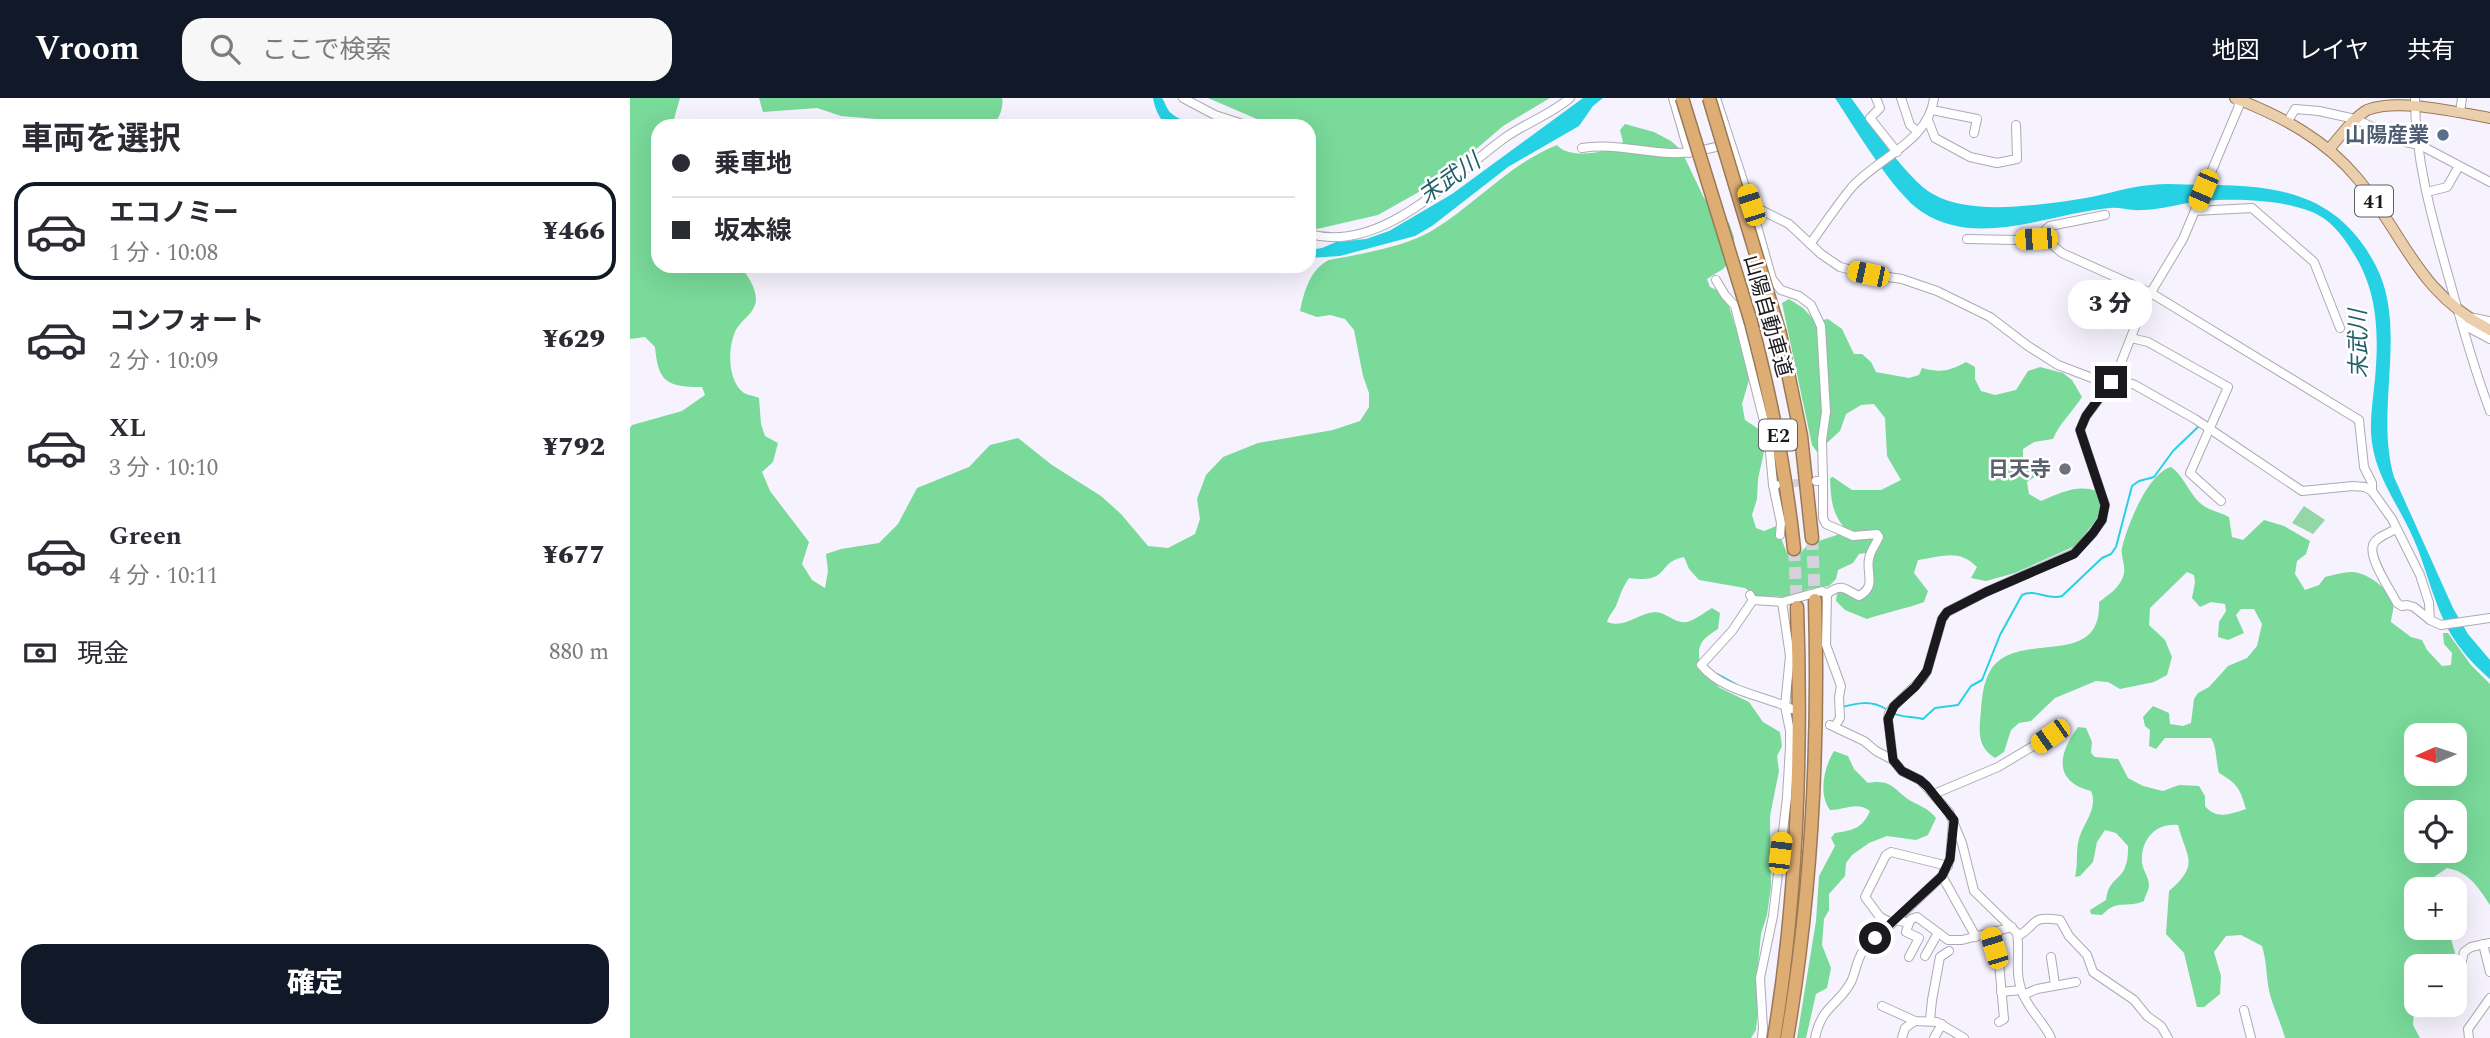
<!DOCTYPE html>
<html lang="ja">
<head>
<meta charset="utf-8">
<style>
  :root { --surface:#fff; --page:#f7f7f7; --text:#2b2b33; --muted:#7c7c81; --line:#e1e1e2; --accent:#111827 }
  body { margin:0; font-family:Spectral,"Noto Sans JP",serif; background:var(--page); color:var(--text); height:100vh; display:flex; flex-direction:column; font-size:26px; white-space:nowrap }
  * { box-sizing:border-box; margin:0 }
  p { font-size:23px; color:var(--muted) }
  .icon { flex:none; width:38px; height:38px; fill:none; stroke:currentColor; stroke-width:2; stroke-linecap:round; stroke-linejoin:round }
  .map { position:relative; flex:1; overflow:hidden }
  .drawer { display:flex; flex-direction:column; background:var(--surface); width:630px }
  .drawer>* { flex:none }
  .guide { position:absolute; left:21px; top:21px; width:665px; height:154px; border-radius:21px; box-shadow:0 7px 28px #0002; display:grid; align-content:center; height:154px; padding:0 21px; background:var(--surface) }
  .needle { width:46px; rotate:267deg }
  .tools { position:absolute; left:1774px; top:625px; display:grid; gap:14px }
  .tools a { display:grid; place-items:center; width:63px; height:63px; border-radius:14px; background:var(--surface); box-shadow:0 7px 28px #0002; font-size:35px }
  .end { position:absolute; width:32px; height:32px; margin:-16px; border:9px solid #1a191d; background:#fff; box-shadow:0 0 0 4px #fff }
  .from { border-radius:50% }
  .bubble { position:absolute; height:49px; border-radius:21px; background:var(--surface); box-shadow:0 7px 28px #0002; font-size:23px; font-weight:800; line-height:49px; text-align:center }
  .car { position:absolute; width:21px; height:42px; margin:-21px -10px; border-radius:9px; box-shadow:0 0 5px 2px #0007; background:linear-gradient(#f5c518 24%,#345 0 40%,#f5c518 0 76%,#345 0 86%,#f5c518 0) }
  .guide b { display:flex; align-items:center; gap:24px; height:66px; font-size:26px }
  .guide b+b { border-top:2px solid var(--line) }
  .guide i { width:18px; height:18px; background:var(--text) }
  ul { padding:0; list-style:none }
  li { display:flex; align-items:center; gap:21px; height:98px; margin:0 14px 10px; padding:0 7px; border:4px solid transparent; border-radius:21px }
  li div { flex:1 }
  li b { display:block; font-size:26px }
  li em { font-style:normal; font-weight:800 }
  li.on { border-color:var(--accent) }
  li>.icon { width:63px; height:63px; stroke-width:1.5 }
  h2 { padding:0 21px; font-size:32px; line-height:84px }
  .pay { display:flex; align-items:center; gap:18px; height:77px; padding:0 21px; font-size:26px }
  .pay p { margin-inline-start:auto }
  .button { display:flex; gap:14px; margin-top:auto; padding:14px 21px }
  .button a { flex:1; height:80px; border-radius:21px; background:var(--accent); color:#fff; font-size:28px; font-weight:800; line-height:80px; text-align:center }
  header { display:flex; align-items:center; gap:42px; box-sizing:border-box; height:98px; padding:0 35px; background:var(--accent); color:#fff }
  header strong { font-size:33px }
  nav { display:flex; gap:38px; margin-inline-start:auto; font-size:24px }
  .search { width:490px; height:63px; background:var(--page); display:flex; align-items:center; gap:18px; box-sizing:border-box; padding:0 24px; border-radius:21px; color:var(--muted); font-size:26px }
  main { display:flex; flex:1; min-height:0 }
  .map>svg:first-child { display:block }
</style>
</head>
<body>
<header>
<strong>Vroom</strong>
<div class="search"><svg class="icon" aria-label="search" viewBox="0 0 24 24"><circle cx="10" cy="10" r="6"/><path d="M15 15l6 6"/></svg>ここで検索</div>
<nav><a>地図</a><a>レイヤ</a><a>共有</a></nav>
</header>
<main>
<section class="drawer">
<h2>車両を選択</h2>
<ul>
<li class="on"><svg class="icon" aria-label="car" viewBox="0 0 24 24"><path d="M5 17H2v-5l4-1 3-4h7l3 4 3 1v5h-3M9 17h6M6 11h13"/><circle cx="7" cy="17" r="2"/><circle cx="17" cy="17" r="2"/></svg><div><b>エコノミー</b><p>1 分 · 10:08</p></div><em>¥466</em></li>
<li><svg class="icon" aria-label="car" viewBox="0 0 24 24"><path d="M5 17H2v-5l4-1 3-4h7l3 4 3 1v5h-3M9 17h6M6 11h13"/><circle cx="7" cy="17" r="2"/><circle cx="17" cy="17" r="2"/></svg><div><b>コンフォート</b><p>2 分 · 10:09</p></div><em>¥629</em></li>
<li><svg class="icon" aria-label="car" viewBox="0 0 24 24"><path d="M5 17H2v-5l4-1 3-4h7l3 4 3 1v5h-3M9 17h6M6 11h13"/><circle cx="7" cy="17" r="2"/><circle cx="17" cy="17" r="2"/></svg><div><b>XL</b><p>3 分 · 10:10</p></div><em>¥792</em></li>
<li><svg class="icon" aria-label="car" viewBox="0 0 24 24"><path d="M5 17H2v-5l4-1 3-4h7l3 4 3 1v5h-3M9 17h6M6 11h13"/><circle cx="7" cy="17" r="2"/><circle cx="17" cy="17" r="2"/></svg><div><b>Green</b><p>4 分 · 10:11</p></div><em>¥677</em></li>
</ul>
<div class="pay"><svg class="icon" aria-label="cash" viewBox="0 0 24 24"><path d="M3 7h18v10H3z"/><circle cx="12" cy="12" r="2"/></svg>現金<p>880 m</p></div>
<div class="button"><a>確定</a></div>
</section>
<div class="map">
<svg width="1860" height="940" viewBox="0 0 1860 940">
  <rect width="100%" height="100%" fill="#f6f3ff"/>
  <!-- green -->
  <polygon fill="#93d6a7" points="1674,408 1695,422 1683,436 1662,425"/>
  <!-- forest -->
  <g fill="#79da9a" fill-rule="evenodd">
    <path d="M0,0h50l-8,28h-14v140h83c7,11 15,21 15,34 -1,14 -16,20 -21,32 -7,16 -8,49 9,61 3,2 11,3 15,5l2,26 4,12 13,7 -5,19 -11,10 8,19 39,51 -7,22 10,16 13,8 3,-17 -2,-17 15,-5 38,-6 19,-19 19,-36 52,-21 21,-22 28,-7 34,27 49,31 20,18 27,32 20,2 27,-14 5,-15 -3,-20 9,-24 17,-18 35,-14 75,-13 27,-9 9,-14v-14l-6,-17 -9,-46 -9,-11 -15,-4 -13,2 -17,-6c4,-19 10,-42 29,-51 31,-6 76,-13 104,-30 43,-26 76,-66 124,-85 13,15 51,8 66,-3l-3,-12 5,-6 29,8 17,9 10,9 23,48 25,25 5,14 1,19 -12,13 -16,10 3,8 7,3 10,10 17,55 5,25 -7,24 3,16 18,12 2,15 -7,32 -1,20 -5,16 4,13 8,3 12,-5 11,27 14,-1 8,-8 28,-9 6,-9c-12,-15 -12,-30 -13,-48l3,-1 19,13h29l20,-10 -14,-24 -2,-38 -11,-14 -13,1 -15,9 -6,17 -23,21 -5,-7 -30,-142 7,-4 14,9 12,13 13,-2 14,10 12,25h8l9,8 5,10 33,6 10,-3 3,-7c18,5 28,3 44,-6l9,5v12l6,12 14,4 21,-5 12,-19 12,-4 23,6 9,7 10,17c-9,14 -23,27 -29,42l-19,3 -11,7v11l18,8 -2,6 -12,8 2,12 12,7c19,-8 36,-17 56,-10l5,16 -3,10 -24,29 -60,27 -29,8 -15,-3 6,-11c-19,-19 -35,-10 -59,-7l-4,13 14,18 -4,11c-19,7 -37,10 -57,17l-22,-9 -9,-9 1,-8 6,-4 14,9 8,-1c11,-15 8,-27 1,-44l-7,1 -6,9 -15,7 -2,9 -7,7 -20,3 -23,8 -30,-1 -11,-8 -46,-8 -10,-11 -5,-12c-28,5 -13,27 -55,21 -7,10 -9,18 -13,28 -3,6 -7,9 -9,16 18,7 31,-9 48,-10 11,0 20,12 32,10 8,-2 18,-10 25,-14l8,5 -2,16c-21,13 -21,18 -17,42l19,17 29,14 14,20 17,10 2,14 -5,10 2,15 -9,45 1,70 -4,29 -6,19 -5,52 2,23 -2,21 -5,8h-1121v-610l2,-3 50,-14 23,-16 -3,-8c-34,0 -44,-4 -47,-40l-10,-10 -15,2z"/>
    <path d="M129,0h243c2,9 -3,23 -11,28h-101l-13,-7 -36,-3 -24,-8 -54,4z"/>
    <polygon points="578,0 920,0 873,28 810,82 748,117 687,131 679,124 679,28 643,28"/>
    <path d="M1541,369c12,8 17,24 28,35 9,9 19,9 30,15l3,20 11,3 21,-20 20,6 26,15 -4,13 -9,7 -2,13 10,16 14,-5 6,-8c8,-2 19,-5 27,-5 16,1 39,17 41,34 1,4 -2,11 -2,16l20,15 11,3 5,10 15,16 9,-1 1,-12 -8,-9 -1,-11h5l23,32 19,19v221c-12,-18 -21,-33 -43,-37l-13,9 -2,12h-15v39h31l7,25 -2,13h-36l-4,59 7,13h-135c-4,-16 -13,-32 -16,-48 -3,-15 -2,-27 -7,-44l-21,-11 -15,1 -12,16 7,24 -1,18 -16,13h-7l-13,-54 -18,-19 3,-43c32,-27 17,-34 9,-66 -22,-3 -38,15 -36,38 1,7 7,15 7,22 0,5 -4,11 -5,16 -18,8 -26,-3 -42,14l-11,-1 -1,-4 16,-10c3,-23 16,-19 20,-36 2,-5 2,-12 2,-18l-12,-13 -11,-3 -8,12 -4,20 -13,14 -5,1c3,-12 1,-23 3,-34 3,-18 21,-33 13,-52 -38,-10 -33,-37 -13,-64l8,1 6,14 -1,11 4,4 23,2 10,19 15,8 20,5 16,-6 20,1 6,10v10c11,14 26,8 41,3 -6,-20 -8,-25 -27,-36 -3,-10 -2,-26 -8,-35h-46l-9,11 -7,-3 1,-16 -5,-4 -2,-9 10,-11 16,7 1,11 13,2 8,-3 3,-24 4,-6 11,-6 19,-21 19,-8 10,-12 5,-22 -8,-15h-13l-5,6 8,18 -16,7 -10,-3 1,-15 7,-11 -1,-7 -14,-2 -11,5 -8,-9 3,-16 -1,-7 -7,-3 -37,36 -1,17 16,15 7,17 -5,18 -13,7 -34,7 -12,-7 -12,-1 -41,17 -24,23 -12,2 -8,7 -7,22 -9,6c-15,-10 -16,-20 -15,-37 2,-17 1,-32 9,-48 24,-47 113,0 110,-71 9,-7 19,-13 23,-23 6,-11 -2,-21 0,-31 5,-22 26,-75 49,-81zM1787,637h38v39h-38zM1787,714h38v38h-38z"/>
    <path d="M1204,653l14,5 6,13 14,14c26,-5 26,9 45,19 9,5 16,7 23,16l-8,17 -12,5 -29,-4 -18,7 -17,12 -6,8 -1,13 -16,18v16l-5,9 -2,26 9,23 -4,20 -11,6 -10,44h-9l19,-117 3,-45 16,-30 -4,-8 4,-5c18,-3 27,-4 35,-22 -14,-10 -24,-1 -40,-1 -12,-16 -6,-43 4,-59z"/>
  </g>
  <!-- water -->
  <g fill="#26d1e4">
    <path d="M523,0h9c3,4 5,12 9,15 14,14 40,5 57,13h-60c-9,-7 -13,-17 -15,-28z"/>
    <polygon points="953,0 973,0 963,8 949,28 878,69 802,128 785,138 710,158 679,160 679,152 692,150 706,144 736,141 759,133 822,96"/>
    <path d="M1205,0h16c19,25 56,82 82,96 35,21 100,12 140,6 26,-3 52,-13 78,-15 17,-2 36,0 53,0 74,0 133,8 171,79 34,64 -1,144 19,213l59,131 15,26 22,26v19c-13,-11 -27,-26 -36,-40 -19,-29 -26,-67 -40,-99 -14,-33 -37,-61 -42,-97 -3,-21 1,-43 3,-64 4,-45 3,-89 -23,-128 -8,-13 -18,-27 -32,-35 -28,-16 -83,-18 -115,-15 -21,1 -43,9 -64,9 -10,1 -21,-3 -31,-2 -60,5 -132,41 -188,4 -28,-18 -67,-84 -87,-114z"/>
  </g>
  <g fill="none" stroke-linecap="round" stroke-linejoin="round">
    <!-- stream -->
    <g stroke="#26d1e4" stroke-width="2">
      <polyline points="1087,576 1107,587"/>
      <path d="M1212,609c16,-4 29,-7 44,2"/>
      <path d="M1263,615c8,5 20,3 30,6l12,-11 23,-3 13,-19 11,-6 18,-45 22,-40c13,-7 26,6 40,1l40,-38 9,-4 5,-7 16,-61 7,-5 15,-4 19,-26 26,-25"/>
    </g>
    <!-- minor-tunnel -->
    <polyline stroke="#d5d2dd" stroke-width="8" stroke-dasharray="8 4" stroke-linecap="butt" points="1151,386 1180,384"/>
    <!-- highway-tunnel -->
    <g stroke="#d5d2dd" stroke-width="12" stroke-dasharray="12 6" stroke-linecap="butt">
      <polyline points="1182,440 1185,502"/>
      <polyline points="1164,451 1167,509"/>
    </g>
    <defs>
      <g id="minor">
        <polyline points="553,0 585,17 619,28"/>
        <polyline points="1043,0 1059,55"/>
        <polyline points="1086,0 1121,107 1142,181 1151,192 1169,198 1181,207 1191,228 1196,314 1192,342 1193,383"/>
        <polyline points="1246,0 1250,10 1240,20 1267,54"/>
        <polyline points="1271,0 1280,27 1287,33"/>
        <path d="M1785,0c0,63 18,124 35,184 12,44 24,87 40,129"/>
        <polyline points="1302,12 1347,21 1344,35"/>
        <polyline points="1830,14 1832,0"/>
        <polyline points="1298,22 1305,40 1340,59 1367,65 1387,61 1386,27"/>
        <polyline points="1658,23 1665,11 1689,13 1725,21 1775,44 1790,47 1860,84"/>
        <path d="M952,50c30,-5 59,4 88,5 19,1 37,-4 55,-8"/>
        <polyline points="1797,94 1817,89 1829,68"/>
        <polyline points="1121,107 1159,126 1191,156 1210,169 1238,176 1272,181 1307,193 1360,219 1398,248 1428,267 1478,286"/>
        <polyline points="1565,113 1622,110 1684,164 1710,230"/>
        <path d="M679,136c75,20 142,-58 197,-97 20,-14 44,-22 64,-39"/>
        <polyline points="1414,140 1432,155 1521,195 1729,322 1734,369 1742,385 1742,393"/>
        <polyline points="1414,140 1416,131 1420,128 1475,117"/>
        <polyline points="1337,141 1386,142 1414,140"/>
        <path d="M1180,146c14,-19 27,-39 42,-57 26,-29 77,-46 82,-89"/>
        <polyline points="1086,182 1095,197 1105,208 1139,343 1143,387"/>
        <polyline points="1839,219 1860,223"/>
        <polyline points="1832,226 1860,241"/>
        <polyline points="1501,240 1518,244 1598,289 1560,375 1591,403"/>
        <polyline points="1485,280 1505,287 1565,321 1672,393 1723,388 1735,389 1742,393 1762,421 1790,477 1799,505 1800,522 1811,527 1860,520"/>
        <path d="M1186,383h7v37l3,6 27,12 24,-2 2,3c-3,7 -9,14 -10,22 -3,15 8,27 -10,37 -14,-6 -16,-14 -32,-2"/>
        <polyline points="1146,387 1143,387 1151,425 1150,437"/>
        <path d="M1766,431c-7,4 -20,8 -23,16 -5,13 18,46 24,58l5,3 5,-1 7,2 16,13"/>
        <path d="M1120,497l3,5 -21,31 -31,34c22,27 62,30 91,44"/>
        <polyline points="1123,502 1152,504 1192,493 1197,496 1196,547 1211,588 1209,599 1210,620 1205,628"/>
        <polyline points="1200,627 1234,643 1246,653 1263,662"/>
        <polyline points="1304,696 1368,669 1420,638"/>
        <polyline points="1312,778 1346,839"/>
        <polyline points="1266,822 1279,825 1281,821 1287,819 1318,842 1332,842 1382,829"/>
        <polyline points="1262,825 1250,819 1235,799 1256,757 1261,754 1318,768"/>
        <polyline points="1279,825 1276,834 1289,840 1279,859"/>
        <polyline points="1360,836 1369,864 1374,921 1369,924"/>
        <path d="M1388,838c20,-11 11,-21 42,-16l9,16 18,19 6,17 41,28 13,16 14,10 7,12"/>
        <polyline points="1853,846 1860,874"/>
        <polyline points="1295,858 1308,835"/>
        <polyline points="1421,859 1425,887"/>
        <polyline points="1825,893 1834,854 1841,849 1860,845"/>
        <polyline points="1371,894 1391,892"/>
        <polyline points="1393,897 1407,891 1446,884"/>
        <polyline points="1252,908 1285,923 1307,924 1334,940"/>
        <polyline points="1614,912 1621,940"/>
        <polyline points="1300,922 1302,902 1310,859 1319,853"/>
        <polyline points="1132,940 1133,930 1130,880 1143,818 1157,699 1160,649 1160,633 1155,608 1160,558 1152,504"/>
        <path d="M1185,940c7,-33 23,-32 36,-56 5,-10 5,-21 12,-31l79,-75 8,-17 3,-37"/>
        <polyline points="1272,940 1275,930 1285,923"/>
        <polyline points="1304,940 1312,926"/>
        <path d="M1421,940c-7,-15 -18,-24 -25,-38 -14,-26 -5,-42 -9,-67l-43,-42 -12,-48 -13,-31 -29,-32 -18,-9 -9,-11 -5,-41 1,-6 5,-7 28,-27 5,-8 15,-52 5,-7 39,-20 88,-39 19,-20 9,-13 3,-15 -25,-75 6,-14 19,-25 3,-7 7,-6 29,-74 39,-65 56,-133 -2,-8"/>
        <polyline points="1839,940 1838,931 1860,900"/>
      </g>
      <g id="major">
        <path d="M1605,0c48,19 90,41 123,81 48,59 59,113 132,151"/>
        <path d="M1699,51c12,-13 23,-30 38,-39 32,-12 88,2 123,8"/>
      </g>
      <g id="highway">
        <path d="M1121,224c20,76 35,150 43,227"/>
        <polyline points="1150,236 1171,338 1182,440"/>
        <path d="M1144,940c24,-143 28,-287 23,-431"/>
        <path d="M1157,940c25,-145 32,-291 28,-438"/>
      </g>
    </defs>
    <!-- minor casing -->
    <use href="#minor" stroke="#ada9b5" stroke-width="10"/>
    <!-- major casing -->
    <use href="#major" stroke="#997956" stroke-width="12"/>
    <!-- highway casing -->
    <use href="#highway" stroke="#997956" stroke-width="15"/>
    <!-- minor -->
    <use href="#minor" stroke="#fff" stroke-width="8"/>
    <!-- major -->
    <use href="#major" stroke="#ebceac" stroke-width="10"/>
    <!-- highway -->
    <use href="#highway" stroke="#dead74" stroke-width="12"/>
    <defs>
      <g id="highway-bridge">
        <polyline points="1052,0 1121,224"/>
        <polyline points="1079,0 1150,236"/>
      </g>
    </defs>
    <!-- highway-bridge casing -->
    <use href="#highway-bridge" stroke="#997956" stroke-width="15" stroke-linecap="butt"/>
    <!-- highway-bridge -->
    <use href="#highway-bridge" stroke="#dead74" stroke-width="12"/>
  </g>
  <g fill="none" stroke-linecap="round" stroke-linejoin="round">
    <!-- route -->
    <polyline stroke="#1a191d" stroke-width="9" points="1245,840 1312,778 1320,761 1324,722 1297,688 1290,682 1272,673 1263,662 1258,621 1264,608 1285,589 1297,573 1312,521 1317,514 1356,494 1444,456 1463,435 1472,422 1475,407 1450,332 1456,318 1481,284"/>
  </g>
  <!-- markers -->
  <circle fill="#5c6f8a" stroke="#fff" stroke-width="2.5" cx="1813" cy="37" r="7"/>
  <circle fill="#6b7280" stroke="#fff" stroke-width="2.5" cx="1435" cy="371" r="7"/>
  <g text-anchor="middle" stroke-width="5" stroke-linejoin="round" paint-order="stroke">
    <!-- shield labels -->
    <g fill="#fff" stroke="#5f5e61" stroke-width="2">
      <rect x="1725" y="87.5" width="38" height="31" rx="5"/>
      <rect x="1129" y="321.5" width="38" height="31" rx="5"/>
    </g>
    <g font-size="19" font-weight="bold" fill="#1a191d">
      <text x="1744" y="110">41</text>
      <text x="1148" y="344">E2</text>
    </g>
    <!-- service labels -->
    <g font-size="21" font-weight="bold" fill="#4e5e75" stroke="#fff" text-anchor="end">
      <text x="1799" y="44">山陽産業</text>
    </g>
    <!-- street labels -->
    <g font-size="21" fill="#1a191d" stroke="#fff">
      <text transform="translate(1138 218) rotate(74)" y="7">山陽自動車道</text>
    </g>
    <!-- worship labels -->
    <g font-size="21" font-weight="bold" fill="#5b616d" stroke="#fff" text-anchor="end">
      <text x="1421" y="378">日天寺</text>
    </g>
    <!-- water labels -->
    <g font-size="23" font-style="italic" fill="#226169" stroke="#fff">
      <text transform="translate(819 80) rotate(-35)" y="8">末武川</text>
      <text transform="translate(1728 246) rotate(-91)" y="8">末武川</text>
    </g>
  </g>
</svg>
<div class="tools">
<a><svg class="needle" viewBox="-14 -14 28 28"><path d="M0-13l5 13h-10z" fill="#e53935"/><path d="M0 13l5-13h-10z" fill="#7c7c81"/></svg></a>
<a><svg class="icon" aria-label="locate" viewBox="0 0 24 24"><circle cx="12" cy="12" r="6"/><path d="M12 2v4M12 18v4M2 12h4M18 12h4"/></svg></a>
<a>+</a>
<a>−</a>
</div>
<i class="end from" style="left:1245px;top:840px"></i>
<i class="end" style="left:1481px;top:284px"></i>
<div class="bubble" style="left:1438px;top:182px;width:84px">3 分</div>
<i class="car" style="left:1573px;top:92px;rotate:203deg"></i>
<i class="car" style="left:1121px;top:107px;rotate:342deg"></i>
<i class="car" style="left:1406px;top:141px;rotate:267deg"></i>
<i class="car" style="left:1238px;top:176px;rotate:282deg"></i>
<i class="car" style="left:1420px;top:638px;rotate:235deg"></i>
<i class="car" style="left:1150px;top:755px;rotate:7deg"></i>
<i class="car" style="left:1364px;top:850px;rotate:343deg"></i>
<div class="guide">
<b><i class="from"></i>乗車地</b>
<b><i></i>坂本線</b>
</div>
</div>
</main>
</body>
</html>
